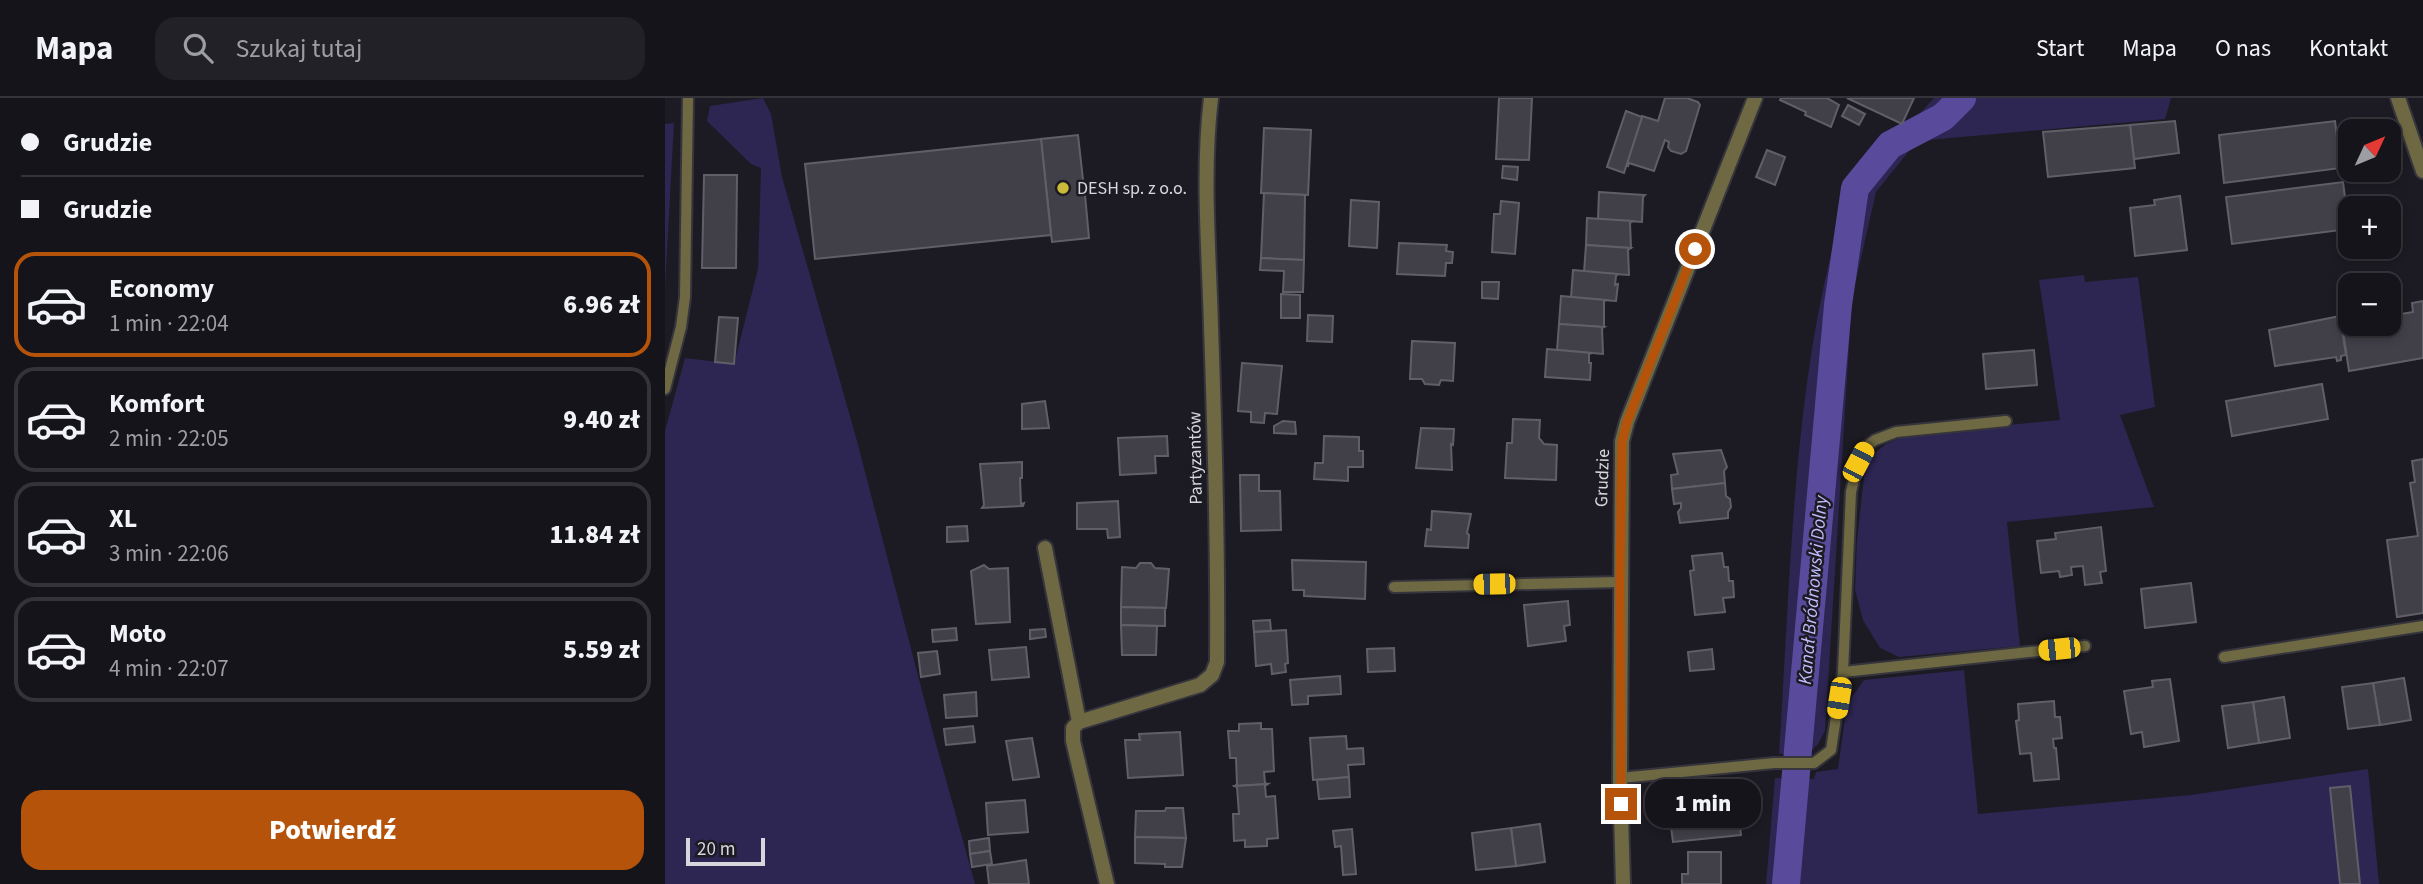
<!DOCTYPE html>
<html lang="pl">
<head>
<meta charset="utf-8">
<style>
  :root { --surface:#15141a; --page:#222127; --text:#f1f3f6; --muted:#9d9ea2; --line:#343339; --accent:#b45309 }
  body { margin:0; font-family:"Source Sans 3",sans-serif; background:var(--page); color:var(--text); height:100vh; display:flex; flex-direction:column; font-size:26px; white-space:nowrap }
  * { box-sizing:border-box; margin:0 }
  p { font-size:23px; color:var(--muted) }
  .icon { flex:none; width:38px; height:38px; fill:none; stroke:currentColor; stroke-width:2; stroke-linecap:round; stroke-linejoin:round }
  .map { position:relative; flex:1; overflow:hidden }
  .panel { display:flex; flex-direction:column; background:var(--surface); width:665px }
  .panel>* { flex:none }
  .top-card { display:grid; align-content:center; height:154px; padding:0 21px; background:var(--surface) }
  .needle { width:46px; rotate:46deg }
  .controls { position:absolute; left:1673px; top:21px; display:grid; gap:14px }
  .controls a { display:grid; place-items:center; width:63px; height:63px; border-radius:14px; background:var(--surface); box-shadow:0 4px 10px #0003,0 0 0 2px var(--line); font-size:35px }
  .scale { position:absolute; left:21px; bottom:18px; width:79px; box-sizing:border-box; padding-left:7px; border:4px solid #d7d6dc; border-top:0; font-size:19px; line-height:24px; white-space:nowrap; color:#d7d6dc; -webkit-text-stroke:5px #1c1b23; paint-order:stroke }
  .end { position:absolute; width:32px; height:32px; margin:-16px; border:9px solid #b45309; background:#fff; box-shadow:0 0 0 4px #fff }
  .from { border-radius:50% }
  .bubble { position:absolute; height:49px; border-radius:21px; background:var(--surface); box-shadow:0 4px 10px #0003,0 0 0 2px var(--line); font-size:23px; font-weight:800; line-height:49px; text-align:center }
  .car { position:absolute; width:21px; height:42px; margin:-21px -10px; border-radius:9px; box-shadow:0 0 5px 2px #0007; background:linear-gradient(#f5c518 24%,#345 0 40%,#f5c518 0 76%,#345 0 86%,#f5c518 0) }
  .top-card b { display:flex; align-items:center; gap:24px; height:66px; font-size:26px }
  .top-card b+b { border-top:2px solid var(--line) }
  .top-card i { width:18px; height:18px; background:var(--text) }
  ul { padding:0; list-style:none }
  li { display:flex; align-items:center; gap:21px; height:105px; margin:0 14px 10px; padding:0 7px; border:4px solid var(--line); border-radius:21px }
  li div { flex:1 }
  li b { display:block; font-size:26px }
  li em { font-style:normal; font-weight:800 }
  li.on { border-color:var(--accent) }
  li>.icon { width:63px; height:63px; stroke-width:1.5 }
  .action { display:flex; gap:14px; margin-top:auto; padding:14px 21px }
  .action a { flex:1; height:80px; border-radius:21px; background:var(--accent); color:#fff; font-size:28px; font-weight:800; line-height:80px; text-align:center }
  header { display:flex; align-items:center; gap:42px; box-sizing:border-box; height:98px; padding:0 35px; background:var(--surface); border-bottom:2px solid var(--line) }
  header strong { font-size:33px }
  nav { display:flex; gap:38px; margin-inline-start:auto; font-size:24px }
  .search { width:490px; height:63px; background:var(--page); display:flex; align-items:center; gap:18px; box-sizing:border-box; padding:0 24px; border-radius:21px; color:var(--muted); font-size:26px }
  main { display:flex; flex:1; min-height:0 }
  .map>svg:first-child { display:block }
</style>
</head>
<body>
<header>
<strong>Mapa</strong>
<div class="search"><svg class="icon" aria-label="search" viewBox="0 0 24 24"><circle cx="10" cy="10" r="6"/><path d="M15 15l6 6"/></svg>Szukaj tutaj</div>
<nav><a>Start</a><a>Mapa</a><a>O nas</a><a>Kontakt</a></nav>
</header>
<main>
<section class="panel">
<div class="top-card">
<b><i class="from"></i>Grudzie</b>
<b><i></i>Grudzie</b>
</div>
<ul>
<li class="on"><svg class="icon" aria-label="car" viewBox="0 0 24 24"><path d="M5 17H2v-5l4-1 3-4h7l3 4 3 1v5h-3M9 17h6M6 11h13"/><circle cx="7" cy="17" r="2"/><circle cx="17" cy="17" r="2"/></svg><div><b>Economy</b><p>1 min · 22:04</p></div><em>6.96 zł</em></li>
<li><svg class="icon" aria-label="car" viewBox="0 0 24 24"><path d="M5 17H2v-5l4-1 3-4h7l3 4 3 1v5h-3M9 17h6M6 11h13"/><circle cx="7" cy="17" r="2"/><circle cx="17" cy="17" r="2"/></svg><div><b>Komfort</b><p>2 min · 22:05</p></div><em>9.40 zł</em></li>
<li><svg class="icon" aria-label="car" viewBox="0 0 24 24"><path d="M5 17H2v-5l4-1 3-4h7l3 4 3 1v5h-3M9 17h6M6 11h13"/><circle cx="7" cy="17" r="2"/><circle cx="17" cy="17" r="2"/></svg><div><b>XL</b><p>3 min · 22:06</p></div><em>11.84 zł</em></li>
<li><svg class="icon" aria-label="car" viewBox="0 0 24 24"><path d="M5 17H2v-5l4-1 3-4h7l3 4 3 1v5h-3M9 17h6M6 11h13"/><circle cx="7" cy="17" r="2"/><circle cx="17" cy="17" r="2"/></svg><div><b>Moto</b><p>4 min · 22:07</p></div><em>5.59 zł</em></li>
</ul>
<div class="action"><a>Potwierdź</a></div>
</section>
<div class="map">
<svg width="1758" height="786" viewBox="0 0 1758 786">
  <rect width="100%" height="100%" fill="#1c1b23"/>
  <!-- green -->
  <g fill="#2d2552">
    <polygon points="98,0 106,16 117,79 192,343 268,635 310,786 0,786 0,333 20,260 69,266 93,171 96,70 86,66 42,23 45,8"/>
    <path d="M1269,0h237l-6,21 -248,22 -41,51 -24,106 -27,433 -7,13 -9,9 -30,1c11,-164 13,-341 52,-500 6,-24 9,-50 18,-73 9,-25 31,-43 53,-57l6,2z"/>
    <polygon points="9,25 0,190 0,26"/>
    <polygon points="1419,177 1420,184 1473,179 1490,309 1455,317 1489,409 1342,424 1355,548 1234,559 1215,550 1198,522 1190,492 1192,442 1200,370 1211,354 1221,346 1242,337 1395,322 1374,182"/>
    <polygon points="1299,572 1313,716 1526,697 1703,671 1714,786 1101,786 1110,680 1149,681 1151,674 1173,671 1182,606 1199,582"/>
  </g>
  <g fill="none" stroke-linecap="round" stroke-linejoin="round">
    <!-- canal -->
    <polyline stroke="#594a9b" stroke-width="28" points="1121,786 1173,207 1190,90 1225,47 1278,19 1297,0"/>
  </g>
  <!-- building -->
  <g fill="#414049" stroke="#605f69" stroke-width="2">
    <polygon points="834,0 867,0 864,62 831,61"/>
    <polygon points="1000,0 1022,0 1033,4 1035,7 1021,53 1016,56 1006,53 1003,49 1004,44 1000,42 989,73 964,65 963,68 961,67 977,18 993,23"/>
    <polygon points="1116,0 1162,0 1174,7 1166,29 1140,17 1141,14 1115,2"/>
    <polygon points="1182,0 1249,0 1237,26"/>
    <polygon points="1183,7 1200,16 1194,27 1177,18"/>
    <polygon points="961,13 977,19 959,75 942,69"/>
    <polygon points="1510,23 1514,55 1469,61 1465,27"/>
    <polygon points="1670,23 1676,70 1559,85 1554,37"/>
    <polygon points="1465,27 1470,70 1383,79 1378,34"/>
    <polygon points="599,30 646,32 643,97 596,95"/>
    <polygon points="413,37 418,82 414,83 415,97 420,97 424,140 387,144 376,41"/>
    <polygon points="376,41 386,137 150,161 140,66"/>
    <polygon points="1102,52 1120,59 1110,87 1091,79"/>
    <polygon points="838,68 853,69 852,82 837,80"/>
    <polygon points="39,77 72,77 71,170 37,170"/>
    <polygon points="1678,84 1684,131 1567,146 1561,99"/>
    <polygon points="934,94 980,97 978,99 977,124 933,121"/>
    <polygon points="599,95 640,97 639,162 596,160"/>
    <polygon points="1515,98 1522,152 1470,158 1465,110 1490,107 1489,102"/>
    <polygon points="686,102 714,104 712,150 684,148"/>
    <polygon points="836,103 854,105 850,156 827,154 829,116 835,116"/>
    <polygon points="922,120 968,123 965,125 966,150 921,147"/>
    <polygon points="734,145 782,147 781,153 788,154 787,165 781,165 780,178 732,176"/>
    <polygon points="921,147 966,150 963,152 964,177 919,174"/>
    <polygon points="596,160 639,162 638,194 618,194 619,173 595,172"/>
    <polygon points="908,172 953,176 951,178 950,187 953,186 951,203 906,200"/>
    <polygon points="817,184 834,184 833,201 817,200"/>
    <polygon points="616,196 635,197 635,220 616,220"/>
    <polygon points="896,198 941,202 939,203 939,229 894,226"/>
    <polygon points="1758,203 1758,260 1684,273 1677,227 1724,226 1724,218 1748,214 1747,205"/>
    <polygon points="643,217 668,218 667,244 642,243"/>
    <polygon points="1675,218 1681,257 1676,258 1676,262 1672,263 1671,259 1610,268 1604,232"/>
    <polygon points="54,219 73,220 69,266 50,264"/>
    <polygon points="894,226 939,229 937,230 938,256 892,252"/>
    <polygon points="747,243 790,245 788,283 776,282 774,287 760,286 757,281 745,281"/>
    <polygon points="882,251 927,255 924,256 924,265 926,265 925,282 880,279"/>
    <polygon points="1369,252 1372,287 1321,291 1318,256"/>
    <polygon points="577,265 617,268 612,316 600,315 599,325 586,324 586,314 573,313"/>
    <polygon points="1657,286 1663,321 1567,338 1561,303"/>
    <polygon points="380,303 384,330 357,331 357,306"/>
    <polygon points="848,321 875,322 874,340 879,346 892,347 891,382 840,380 842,345 847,345"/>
    <polygon points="618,323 630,324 631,336 609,335 609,328"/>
    <polygon points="756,330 789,331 788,347 786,346 787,372 751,370"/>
    <polygon points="502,338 503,358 490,358 491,375 455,377 453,340"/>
    <polygon points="659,338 694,339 694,353 698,353 698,369 683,369 683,383 649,381 650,365 658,365"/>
    <polygon points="1056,352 1062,369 1059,373 1060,385 1007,391 1006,377 1013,376 1008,356"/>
    <polygon points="1758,361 1758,515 1732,519 1722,442 1753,438 1745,385 1750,384 1747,363"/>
    <polygon points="357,364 357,380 355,380 356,406 359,405 358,408 317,410 319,407 315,366"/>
    <polygon points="575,377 594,377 594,393 615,393 616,432 576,433"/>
    <polygon points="1060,385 1061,398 1065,401 1066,409 1063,414 1063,420 1015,425 1013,414 1016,410 1016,405 1009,406 1007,391"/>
    <polygon points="453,403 455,439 443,440 442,431 412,431 412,405"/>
    <polygon points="767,413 806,416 802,435 804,437 803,450 760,448 762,431 766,432"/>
    <polygon points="302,428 303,443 282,444 282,429"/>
    <polygon points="1436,429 1441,473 1435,474 1437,485 1420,487 1418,468 1406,469 1407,477 1395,479 1394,473 1376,475 1372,443 1391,441 1390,435"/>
    <polygon points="1057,455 1059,469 1063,469 1064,483 1068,483 1069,499 1058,500 1060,514 1030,517 1025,473 1029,472 1027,458"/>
    <polygon points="627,462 701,464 700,501 639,498 639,492 628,492"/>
    <polygon points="475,465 486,465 490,470 504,471 501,510 456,509 457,469 471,470"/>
    <polygon points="319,467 324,471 343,470 345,524 311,526 306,473"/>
    <polygon points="1526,485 1531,524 1480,530 1476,491"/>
    <polygon points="903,503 905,527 899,528 901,543 863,548 859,507"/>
    <polygon points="456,509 500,510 500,528 456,527"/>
    <polygon points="605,522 606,533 589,534 588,523"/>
    <polygon points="456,527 492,528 491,557 457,557"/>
    <polygon points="291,530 292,542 268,544 267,532"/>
    <polygon points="380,531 381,539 365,541 365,532"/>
    <polygon points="621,532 623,565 620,566 621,574 607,576 606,566 591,568 589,534"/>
    <polygon points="361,549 364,579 327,582 324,552"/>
    <polygon points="729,550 730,573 703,574 702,551"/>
    <polygon points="1047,551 1049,571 1025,573 1023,554"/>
    <polygon points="272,553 275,576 256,579 253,555"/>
    <polygon points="675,578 676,596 643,598 643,606 627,607 625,582"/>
    <polygon points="1739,580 1746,622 1715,627 1708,585"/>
    <polygon points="1505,581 1514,643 1479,649 1477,634 1466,636 1459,593 1488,589 1487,583"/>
    <polygon points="1708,585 1715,627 1683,631 1677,589"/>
    <polygon points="311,594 312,618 281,620 279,597"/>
    <polygon points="1619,599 1625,640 1594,645 1588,604"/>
    <polygon points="1389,603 1390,619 1395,619 1397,640 1388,641 1389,650 1391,650 1394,681 1369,683 1366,655 1355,656 1351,623 1354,622 1353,606"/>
    <polygon points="1588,604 1594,645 1563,650 1557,608"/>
    <polygon points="596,625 596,631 607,631 609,673 599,674 600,685 603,686 570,688 572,686 571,660 565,660 563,633 574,633 574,626"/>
    <polygon points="308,628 310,644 281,647 279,631"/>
    <polygon points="515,634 518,677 463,680 460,642 475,642 474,636"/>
    <polygon points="681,638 682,651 698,650 699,666 683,667 684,679 648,682 645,640"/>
    <polygon points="367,640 374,679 348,682 341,643"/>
    <polygon points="684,679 685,699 654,701 652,682"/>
    <polygon points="603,686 600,688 601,699 610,698 613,740 602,741 602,748 580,749 580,742 569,743 568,716 574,716 572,689 570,688"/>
    <polygon points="1685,688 1695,786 1675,786 1665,690"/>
    <polygon points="360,702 363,734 323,737 321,705"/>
    <polygon points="501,710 518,710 521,740 470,739 471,713 500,713"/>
    <polygon points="1050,712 1050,714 1073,712 1076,737 1008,744 1005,722 1036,716 1036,714"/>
    <polygon points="875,726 880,764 851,768 846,730"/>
    <polygon points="846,730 851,768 811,772 807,735"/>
    <polygon points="687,731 691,776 678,777 676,748 670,749 668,733"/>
    <polygon points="470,739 521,740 517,769 500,769 500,766 470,765"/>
    <polygon points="324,740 325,753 305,756 304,743"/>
    <polygon points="325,753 327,766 307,769 305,756"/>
    <polygon points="1023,754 1056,754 1056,786 1017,786 1017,776 1023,776"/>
    <polygon points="361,762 364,786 324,786 322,768"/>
  </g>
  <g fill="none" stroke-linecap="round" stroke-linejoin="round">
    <defs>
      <g id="service">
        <polyline points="0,291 16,229 20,199 23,0"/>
        <polyline points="729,489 955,484"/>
        <polyline points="1559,559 1758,528"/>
        <polyline points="1178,574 1186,394 1193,364 1202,348 1210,342 1231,334 1341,323"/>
        <polyline points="955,680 1109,665 1149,665 1166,652 1178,574 1420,548"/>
      </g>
      <g id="minor">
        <polyline points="380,450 414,624"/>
        <path d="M442,786l-34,-143v-13l6,-6 121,-37 12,-10 5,-13c1,-111 -2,-223 -6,-335 -2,-76 -9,-154 0,-229"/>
        <polyline points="958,786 955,680 957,343 962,324 1090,0"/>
      </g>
      <polyline id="tertiary" points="1733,0 1758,73"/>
    </defs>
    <!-- service casing -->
    <use href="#service" stroke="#36353d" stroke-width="14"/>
    <!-- minor casing -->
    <use href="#minor" stroke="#36353d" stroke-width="18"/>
    <!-- tertiary casing -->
    <use href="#tertiary" stroke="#36353d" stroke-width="18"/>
    <!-- service -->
    <use href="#service" stroke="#6e6942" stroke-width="10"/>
    <!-- minor -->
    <use href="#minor" stroke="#6e6942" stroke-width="14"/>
    <!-- tertiary -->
    <use href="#tertiary" stroke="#6e6942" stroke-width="14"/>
  </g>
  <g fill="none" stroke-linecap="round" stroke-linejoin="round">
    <!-- route -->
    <polyline stroke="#b45309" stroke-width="9" points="956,706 955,484 957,344 962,324 1030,151"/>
  </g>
  <!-- markers -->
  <circle fill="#cbba39" stroke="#1c1b23" stroke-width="2.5" cx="398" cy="90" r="7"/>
  <g text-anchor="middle" stroke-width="5" stroke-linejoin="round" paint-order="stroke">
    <!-- poi labels -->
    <g font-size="18" fill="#d7d6dc" stroke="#1c1b23" text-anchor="start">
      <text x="412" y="96">DESH sp. z o.o.</text>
    </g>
    <!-- street labels -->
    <g font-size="18" fill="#d7d6dc" stroke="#1c1b23">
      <text transform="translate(530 360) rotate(-91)" y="6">Partyzantów</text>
      <text transform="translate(937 380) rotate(-88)" y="6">Grudzie</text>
    </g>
    <!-- water labels -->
    <g font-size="19" font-style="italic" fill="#c2bbfe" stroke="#1c1b23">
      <text transform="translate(1147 492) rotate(-85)" y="7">Kanał Bródnowski Dolny</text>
    </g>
  </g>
</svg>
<div class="controls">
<a><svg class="needle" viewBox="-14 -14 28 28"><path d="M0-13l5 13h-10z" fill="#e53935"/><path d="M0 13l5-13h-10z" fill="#9d9ea2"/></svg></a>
<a>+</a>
<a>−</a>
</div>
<div class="scale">20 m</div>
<i class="end from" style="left:1030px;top:151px"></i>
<i class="end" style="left:956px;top:706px"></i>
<div class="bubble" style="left:980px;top:681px;width:116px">1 min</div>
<i class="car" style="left:1193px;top:364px;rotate:28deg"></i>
<i class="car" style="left:829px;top:486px;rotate:269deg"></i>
<i class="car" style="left:1394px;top:551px;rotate:264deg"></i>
<i class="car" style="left:1174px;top:600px;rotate:189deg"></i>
</div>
</main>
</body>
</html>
